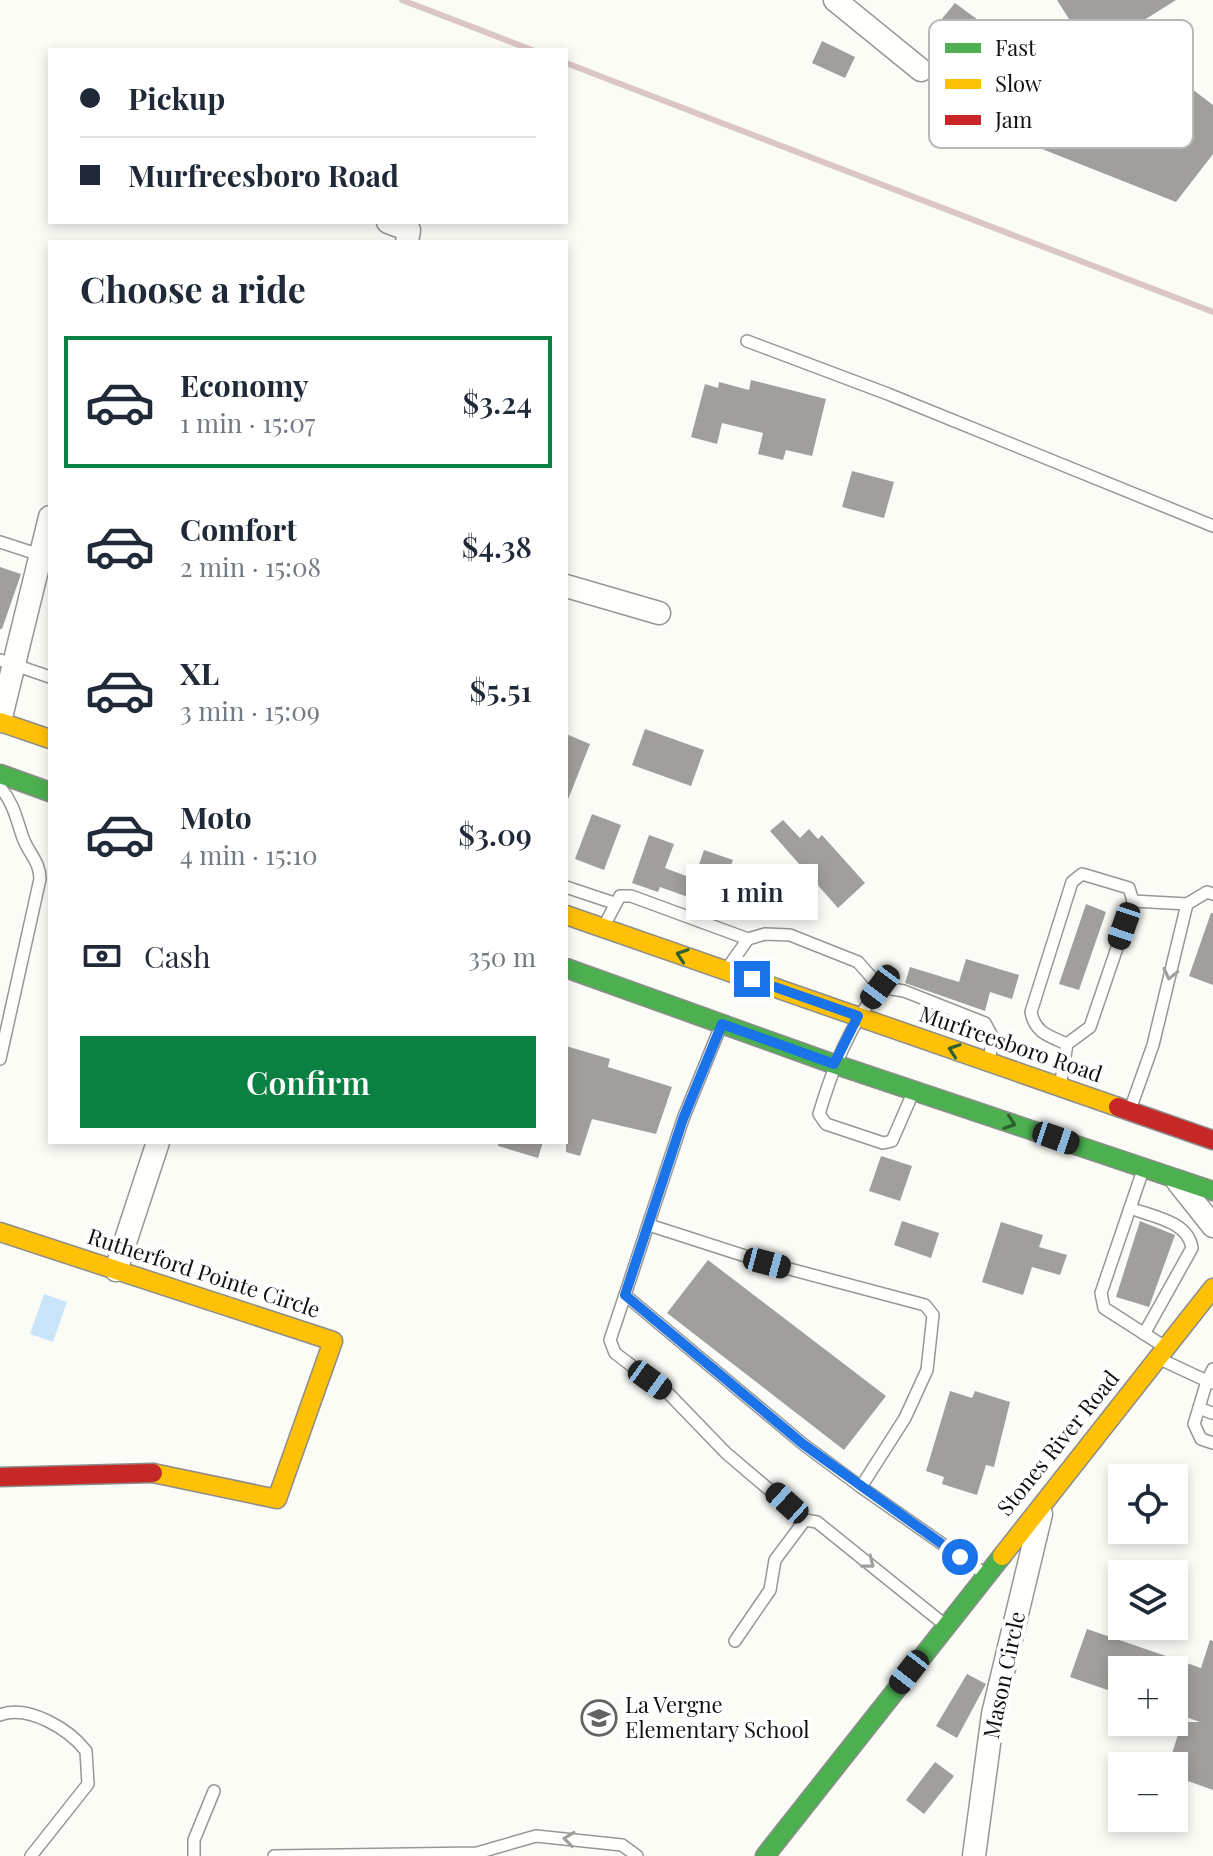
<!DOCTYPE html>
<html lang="en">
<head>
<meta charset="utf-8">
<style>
  :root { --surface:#fff; --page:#f6f6f7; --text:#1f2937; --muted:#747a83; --line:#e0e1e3; --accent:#0b8043 }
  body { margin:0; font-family:"Playfair Display",serif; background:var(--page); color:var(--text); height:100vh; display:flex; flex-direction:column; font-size:30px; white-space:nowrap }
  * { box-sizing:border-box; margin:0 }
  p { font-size:26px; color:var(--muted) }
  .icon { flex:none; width:44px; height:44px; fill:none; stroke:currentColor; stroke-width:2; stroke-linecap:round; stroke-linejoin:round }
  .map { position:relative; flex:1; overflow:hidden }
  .sheet { position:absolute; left:48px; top:240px; width:520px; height:904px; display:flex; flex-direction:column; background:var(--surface); border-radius:0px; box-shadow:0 4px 12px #0003 }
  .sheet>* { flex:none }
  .guide { position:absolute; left:48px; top:48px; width:520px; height:176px; border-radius:0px; box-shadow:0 4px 12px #0003; display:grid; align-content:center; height:176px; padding:0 32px; background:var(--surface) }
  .tools { position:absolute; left:1108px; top:1464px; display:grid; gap:16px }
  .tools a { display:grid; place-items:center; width:80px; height:80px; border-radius:0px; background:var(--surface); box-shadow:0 4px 12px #0003; font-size:40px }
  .end { position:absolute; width:36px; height:36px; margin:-18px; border:10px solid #1a73e8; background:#fff; box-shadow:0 0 0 4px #fff }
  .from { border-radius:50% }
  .bubble { position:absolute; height:56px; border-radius:0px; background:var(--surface); box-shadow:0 4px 12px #0003; font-size:26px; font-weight:600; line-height:56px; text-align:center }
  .car { position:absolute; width:24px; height:48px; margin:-24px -12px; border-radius:10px; box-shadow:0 0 6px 2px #0007; background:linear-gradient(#222 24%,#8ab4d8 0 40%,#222 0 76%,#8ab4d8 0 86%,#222 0) }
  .guide b { display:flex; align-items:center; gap:28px; height:76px; font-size:30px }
  .guide b+b { border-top:2px solid var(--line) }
  .guide i { width:20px; height:20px; background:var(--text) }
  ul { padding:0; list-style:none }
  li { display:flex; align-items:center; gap:24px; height:132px; margin:0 16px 12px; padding:0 16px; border:4px solid transparent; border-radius:0px }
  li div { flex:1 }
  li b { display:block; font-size:30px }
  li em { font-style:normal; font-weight:600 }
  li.active { border-color:var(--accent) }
  li>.icon { width:72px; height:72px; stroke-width:1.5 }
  h2 { padding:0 32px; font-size:36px; line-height:96px }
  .pay { display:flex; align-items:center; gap:20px; height:88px; padding:0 32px; font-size:30px }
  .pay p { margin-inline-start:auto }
  .button { display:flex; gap:16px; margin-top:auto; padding:16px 32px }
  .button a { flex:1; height:92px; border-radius:0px; background:var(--accent); color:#fff; font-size:32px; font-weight:600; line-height:92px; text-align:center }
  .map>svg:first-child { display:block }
</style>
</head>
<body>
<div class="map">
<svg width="1213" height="1856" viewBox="0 0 1213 1856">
  <rect width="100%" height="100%" fill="#fcfcf7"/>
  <!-- water -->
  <polygon fill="#cae5f9" points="44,1294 67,1302 53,1342 30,1334"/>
  <!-- building -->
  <g fill="#a09f9c">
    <polygon points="1057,0 1176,0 1071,66 1055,43 1076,30"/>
    <polygon points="955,3 989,28 974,47 940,21"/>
    <polygon points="822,41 855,57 845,78 812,63"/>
    <polygon points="1150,57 1213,105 1213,154 1176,202 1037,147 1056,119"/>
    <polygon points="751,380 826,399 812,456 786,450 783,460 758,454 763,433 722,423 717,444 691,437 705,384 718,388 719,382 749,390"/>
    <polygon points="852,471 894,482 884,518 842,507"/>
    <polygon points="0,567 21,574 2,629 0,629"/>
    <polygon points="645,729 704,750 691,786 632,765"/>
    <polygon points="566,734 590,744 567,802 566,802"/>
    <polygon points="592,814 621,825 604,870 575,859"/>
    <polygon points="783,820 800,838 809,829 818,839 822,835 865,883 838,908 770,831"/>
    <polygon points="649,835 674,844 665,868 694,879 704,850 733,860 716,907 660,887 658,892 632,883"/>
    <polygon points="1086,904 1106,912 1079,990 1059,984"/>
    <polygon points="1211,913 1213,913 1213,985 1189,976"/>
    <polygon points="966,959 1019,975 1012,999 990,992 985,1011 905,983 910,967 959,982"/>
    <polygon points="566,1046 610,1059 608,1067 672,1087 656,1134 592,1119 580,1156 566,1152"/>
    <polygon points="498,1142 543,1142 538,1158 498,1146"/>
    <polygon points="881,1156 912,1166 900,1201 869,1191"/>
    <polygon points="902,1221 939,1233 931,1258 894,1245"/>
    <polygon points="1140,1221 1175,1235 1149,1307 1116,1297"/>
    <polygon points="1001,1222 1043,1235 1039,1247 1067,1255 1060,1275 1032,1267 1023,1295 982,1282"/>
    <polygon points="708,1260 886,1396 844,1450 667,1313"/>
    <polygon points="950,1391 972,1398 975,1391 1010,1402 994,1467 986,1465 977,1495 942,1484 944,1477 926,1471"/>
    <polygon points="1087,1629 1201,1668 1210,1640 1213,1641 1213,1790 1174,1776 1174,1766 1168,1766 1182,1722 1200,1722 1174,1713 1174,1670 1122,1670 1122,1695 1070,1677"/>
    <polygon points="967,1674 986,1684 957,1738 936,1726"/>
    <polygon points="935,1762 954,1776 924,1814 906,1800"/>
  </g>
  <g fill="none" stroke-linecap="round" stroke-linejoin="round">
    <defs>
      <g id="lane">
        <polyline points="747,341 888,394 1213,526"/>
        <polyline points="0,542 40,555"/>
        <polyline points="0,660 50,677"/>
        <path d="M0,787c14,17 16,31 23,51 6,16 17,24 17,41l-40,180"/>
        <polyline points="566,887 614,903"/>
        <polyline points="605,924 620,896 631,896 748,939"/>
        <polyline points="729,966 748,939 765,934 790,935 858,962 880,987 904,991 985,1023 992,1036 990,1058"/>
        <path d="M880,987c-31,40 -47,80 -61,127l7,10 57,19 9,-2 20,-46"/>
        <path d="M1067,1044c-18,-8 -32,-11 -36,-32l41,-130 10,-8 47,14 4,13"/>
        <polyline points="1061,1081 1067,1044 1090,1027 1133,901 1187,904 1207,892 1213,894"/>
        <polyline points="1131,1107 1153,1045 1187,904"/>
        <polyline points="1142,1173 1101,1293 1104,1308 1165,1347"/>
        <path d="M1130,1208c23,9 58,13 62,40l-48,86"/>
        <polyline points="649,1225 767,1263 925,1305 933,1315 927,1370 905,1418 861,1487 803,1444 625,1295 683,1119 720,1028"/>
        <polyline points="625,1295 610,1340 615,1353 669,1394 726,1453 805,1520 817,1522 945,1625"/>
        <polyline points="1162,1360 1207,1381 1213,1369"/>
        <polyline points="1213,1383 1207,1381 1194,1424 1201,1439 1213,1443"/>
        <polyline points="1199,1408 1212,1413"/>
        <polyline points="861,1487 985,1574"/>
        <polyline points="735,1641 770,1590 775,1560 805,1520"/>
        <path d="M0,1715c28,-11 69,14 86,36l2,33 -57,72"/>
        <polyline points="194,1856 194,1840 214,1791"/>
        <polyline points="274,1856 477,1853 536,1836 622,1845 637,1856"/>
      </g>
      <g id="street">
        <polyline points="835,0 921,70"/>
        <polyline points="388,222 409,230 407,242"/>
        <polyline points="566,586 659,613"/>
        <polyline points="0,721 50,517"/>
        <polyline points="1178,1182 1213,1226"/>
        <polyline points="116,1270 158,1142"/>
        <polyline points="974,1856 993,1714 1041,1514"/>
      </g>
      <g id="fast">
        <polyline points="0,774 50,792"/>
        <polyline points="566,968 828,1062 1213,1191"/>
        <polyline points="765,1856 1002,1556"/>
      </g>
      <g id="slow">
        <polyline points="0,722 50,739"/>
        <polyline points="566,915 1118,1107"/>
        <polyline points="0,1232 333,1341 277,1499 153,1473"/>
        <polyline points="1002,1556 1213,1288"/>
      </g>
      <g id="jam">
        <polyline points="1118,1107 1213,1140"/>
        <polyline points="0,1477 153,1473"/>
      </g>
    </defs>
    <!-- lane casing -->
    <use href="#lane" stroke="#979795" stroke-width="14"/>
    <!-- street casing -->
    <use href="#street" stroke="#979795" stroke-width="25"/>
    <!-- fast casing -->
    <use href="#fast" stroke="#8d8d8b" stroke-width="21"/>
    <!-- slow casing -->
    <use href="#slow" stroke="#8d8d8b" stroke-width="21"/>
    <!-- jam casing -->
    <use href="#jam" stroke="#8d8d8b" stroke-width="21"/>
    <!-- lane -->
    <use href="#lane" stroke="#fffffe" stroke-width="11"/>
    <!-- street -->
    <use href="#street" stroke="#fffffe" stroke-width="22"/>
    <!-- fast -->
    <use href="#fast" stroke="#4caf50" stroke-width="18"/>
    <!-- slow -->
    <use href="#slow" stroke="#ffc107" stroke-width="18"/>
    <!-- jam -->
    <use href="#jam" stroke="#c62828" stroke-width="18"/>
    <!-- rail -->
    <g stroke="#dac6c5" stroke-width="6">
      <polyline points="402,0 532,50"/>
      <polyline points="566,63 1213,312"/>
    </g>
  </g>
  <!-- one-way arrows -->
  <defs><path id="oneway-chevron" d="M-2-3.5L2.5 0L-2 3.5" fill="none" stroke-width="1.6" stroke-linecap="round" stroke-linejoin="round" transform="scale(2)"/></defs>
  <g stroke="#2e6030">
    <use href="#oneway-chevron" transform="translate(682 955) rotate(-161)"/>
    <use href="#oneway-chevron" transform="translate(954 1050) rotate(-161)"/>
    <use href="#oneway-chevron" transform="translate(1010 1123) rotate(19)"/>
  </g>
  <g stroke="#a0a09f">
    <use href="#oneway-chevron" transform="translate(1170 974) rotate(103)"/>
    <use href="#oneway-chevron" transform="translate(869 1563) rotate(38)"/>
    <use href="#oneway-chevron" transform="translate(569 1839) rotate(-173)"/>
  </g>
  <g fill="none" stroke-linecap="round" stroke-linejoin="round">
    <!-- route -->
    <polyline stroke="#1a73e8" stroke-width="10" points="752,979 858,1016 834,1064 722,1024 683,1119 625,1295 803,1444 960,1557"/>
  </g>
  <!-- icons -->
  <defs>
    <symbol id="school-ring" viewBox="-11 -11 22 22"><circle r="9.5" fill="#fff" stroke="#636362" stroke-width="1.5"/><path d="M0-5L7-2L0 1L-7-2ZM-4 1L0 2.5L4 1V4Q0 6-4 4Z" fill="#636362"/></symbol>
  </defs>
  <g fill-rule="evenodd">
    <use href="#school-ring" x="579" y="1698" width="40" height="40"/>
  </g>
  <g text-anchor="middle" stroke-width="8" stroke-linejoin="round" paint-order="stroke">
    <!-- street labels -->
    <g font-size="22" fill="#111" stroke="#fff">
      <text transform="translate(1011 1044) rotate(19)" y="8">Murfreesboro Road</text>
      <text transform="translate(204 1273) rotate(18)" y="8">Rutherford Pointe Circle</text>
      <text transform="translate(1058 1443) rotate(-51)" y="8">Stones River Road</text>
      <text transform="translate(1004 1675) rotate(-78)" y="8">Mason Circle</text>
    </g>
    <!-- poi labels -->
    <g font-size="22" fill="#111" stroke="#fff" text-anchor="start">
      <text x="625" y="1713">La Vergne<tspan x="625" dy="25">Elementary School</tspan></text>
    </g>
  </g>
  <!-- legend -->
  <rect x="929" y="20" width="264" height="128" rx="12" fill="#fff" stroke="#b8b8b8" stroke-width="2"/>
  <rect x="945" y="43" width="36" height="10" fill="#4caf50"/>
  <rect x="945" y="79" width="36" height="10" fill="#ffc107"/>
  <rect x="945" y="115" width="36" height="10" fill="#c62828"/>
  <g font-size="22" fill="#111">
    <text x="995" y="56">Fast</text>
    <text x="995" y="92">Slow</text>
    <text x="995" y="128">Jam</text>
  </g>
</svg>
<div class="tools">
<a><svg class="icon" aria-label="locate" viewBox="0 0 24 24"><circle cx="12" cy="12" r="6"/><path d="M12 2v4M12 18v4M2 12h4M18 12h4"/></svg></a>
<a><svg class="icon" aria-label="layers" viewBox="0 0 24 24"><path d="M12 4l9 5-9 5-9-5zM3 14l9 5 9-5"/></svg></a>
<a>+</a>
<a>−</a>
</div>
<i class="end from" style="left:960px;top:1557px"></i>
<i class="end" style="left:752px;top:979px"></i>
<div class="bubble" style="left:686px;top:864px;width:132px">1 min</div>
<i class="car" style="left:1124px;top:926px;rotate:199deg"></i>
<i class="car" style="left:880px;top:987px;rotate:217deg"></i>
<i class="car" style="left:1056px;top:1138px;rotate:109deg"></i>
<i class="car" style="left:767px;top:1263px;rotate:105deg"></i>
<i class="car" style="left:650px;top:1380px;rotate:126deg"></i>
<i class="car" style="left:787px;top:1503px;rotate:312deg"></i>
<i class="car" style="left:909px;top:1672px;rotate:218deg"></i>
<div class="guide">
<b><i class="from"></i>Pickup</b>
<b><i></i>Murfreesboro Road</b>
</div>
<section class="sheet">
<h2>Choose a ride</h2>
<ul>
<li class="active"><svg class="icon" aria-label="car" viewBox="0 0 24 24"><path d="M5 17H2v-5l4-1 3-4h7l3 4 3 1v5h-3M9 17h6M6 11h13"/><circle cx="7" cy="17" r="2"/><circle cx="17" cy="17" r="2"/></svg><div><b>Economy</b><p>1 min · 15:07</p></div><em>$3.24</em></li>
<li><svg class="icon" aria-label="car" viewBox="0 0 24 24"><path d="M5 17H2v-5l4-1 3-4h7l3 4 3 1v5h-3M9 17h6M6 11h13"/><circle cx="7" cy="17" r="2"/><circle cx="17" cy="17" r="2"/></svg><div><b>Comfort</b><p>2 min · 15:08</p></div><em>$4.38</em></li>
<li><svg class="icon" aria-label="car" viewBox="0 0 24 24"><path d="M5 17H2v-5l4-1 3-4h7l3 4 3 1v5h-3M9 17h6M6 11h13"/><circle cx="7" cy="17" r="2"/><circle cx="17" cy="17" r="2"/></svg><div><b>XL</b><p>3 min · 15:09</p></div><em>$5.51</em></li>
<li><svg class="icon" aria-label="car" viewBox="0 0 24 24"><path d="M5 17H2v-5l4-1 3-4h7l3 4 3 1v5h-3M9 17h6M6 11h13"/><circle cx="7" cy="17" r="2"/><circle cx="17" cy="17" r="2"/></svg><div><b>Moto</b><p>4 min · 15:10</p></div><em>$3.09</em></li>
</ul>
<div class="pay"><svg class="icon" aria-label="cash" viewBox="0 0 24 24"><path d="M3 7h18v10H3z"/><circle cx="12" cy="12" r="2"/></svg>Cash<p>350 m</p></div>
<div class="button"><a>Confirm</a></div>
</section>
</div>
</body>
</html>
